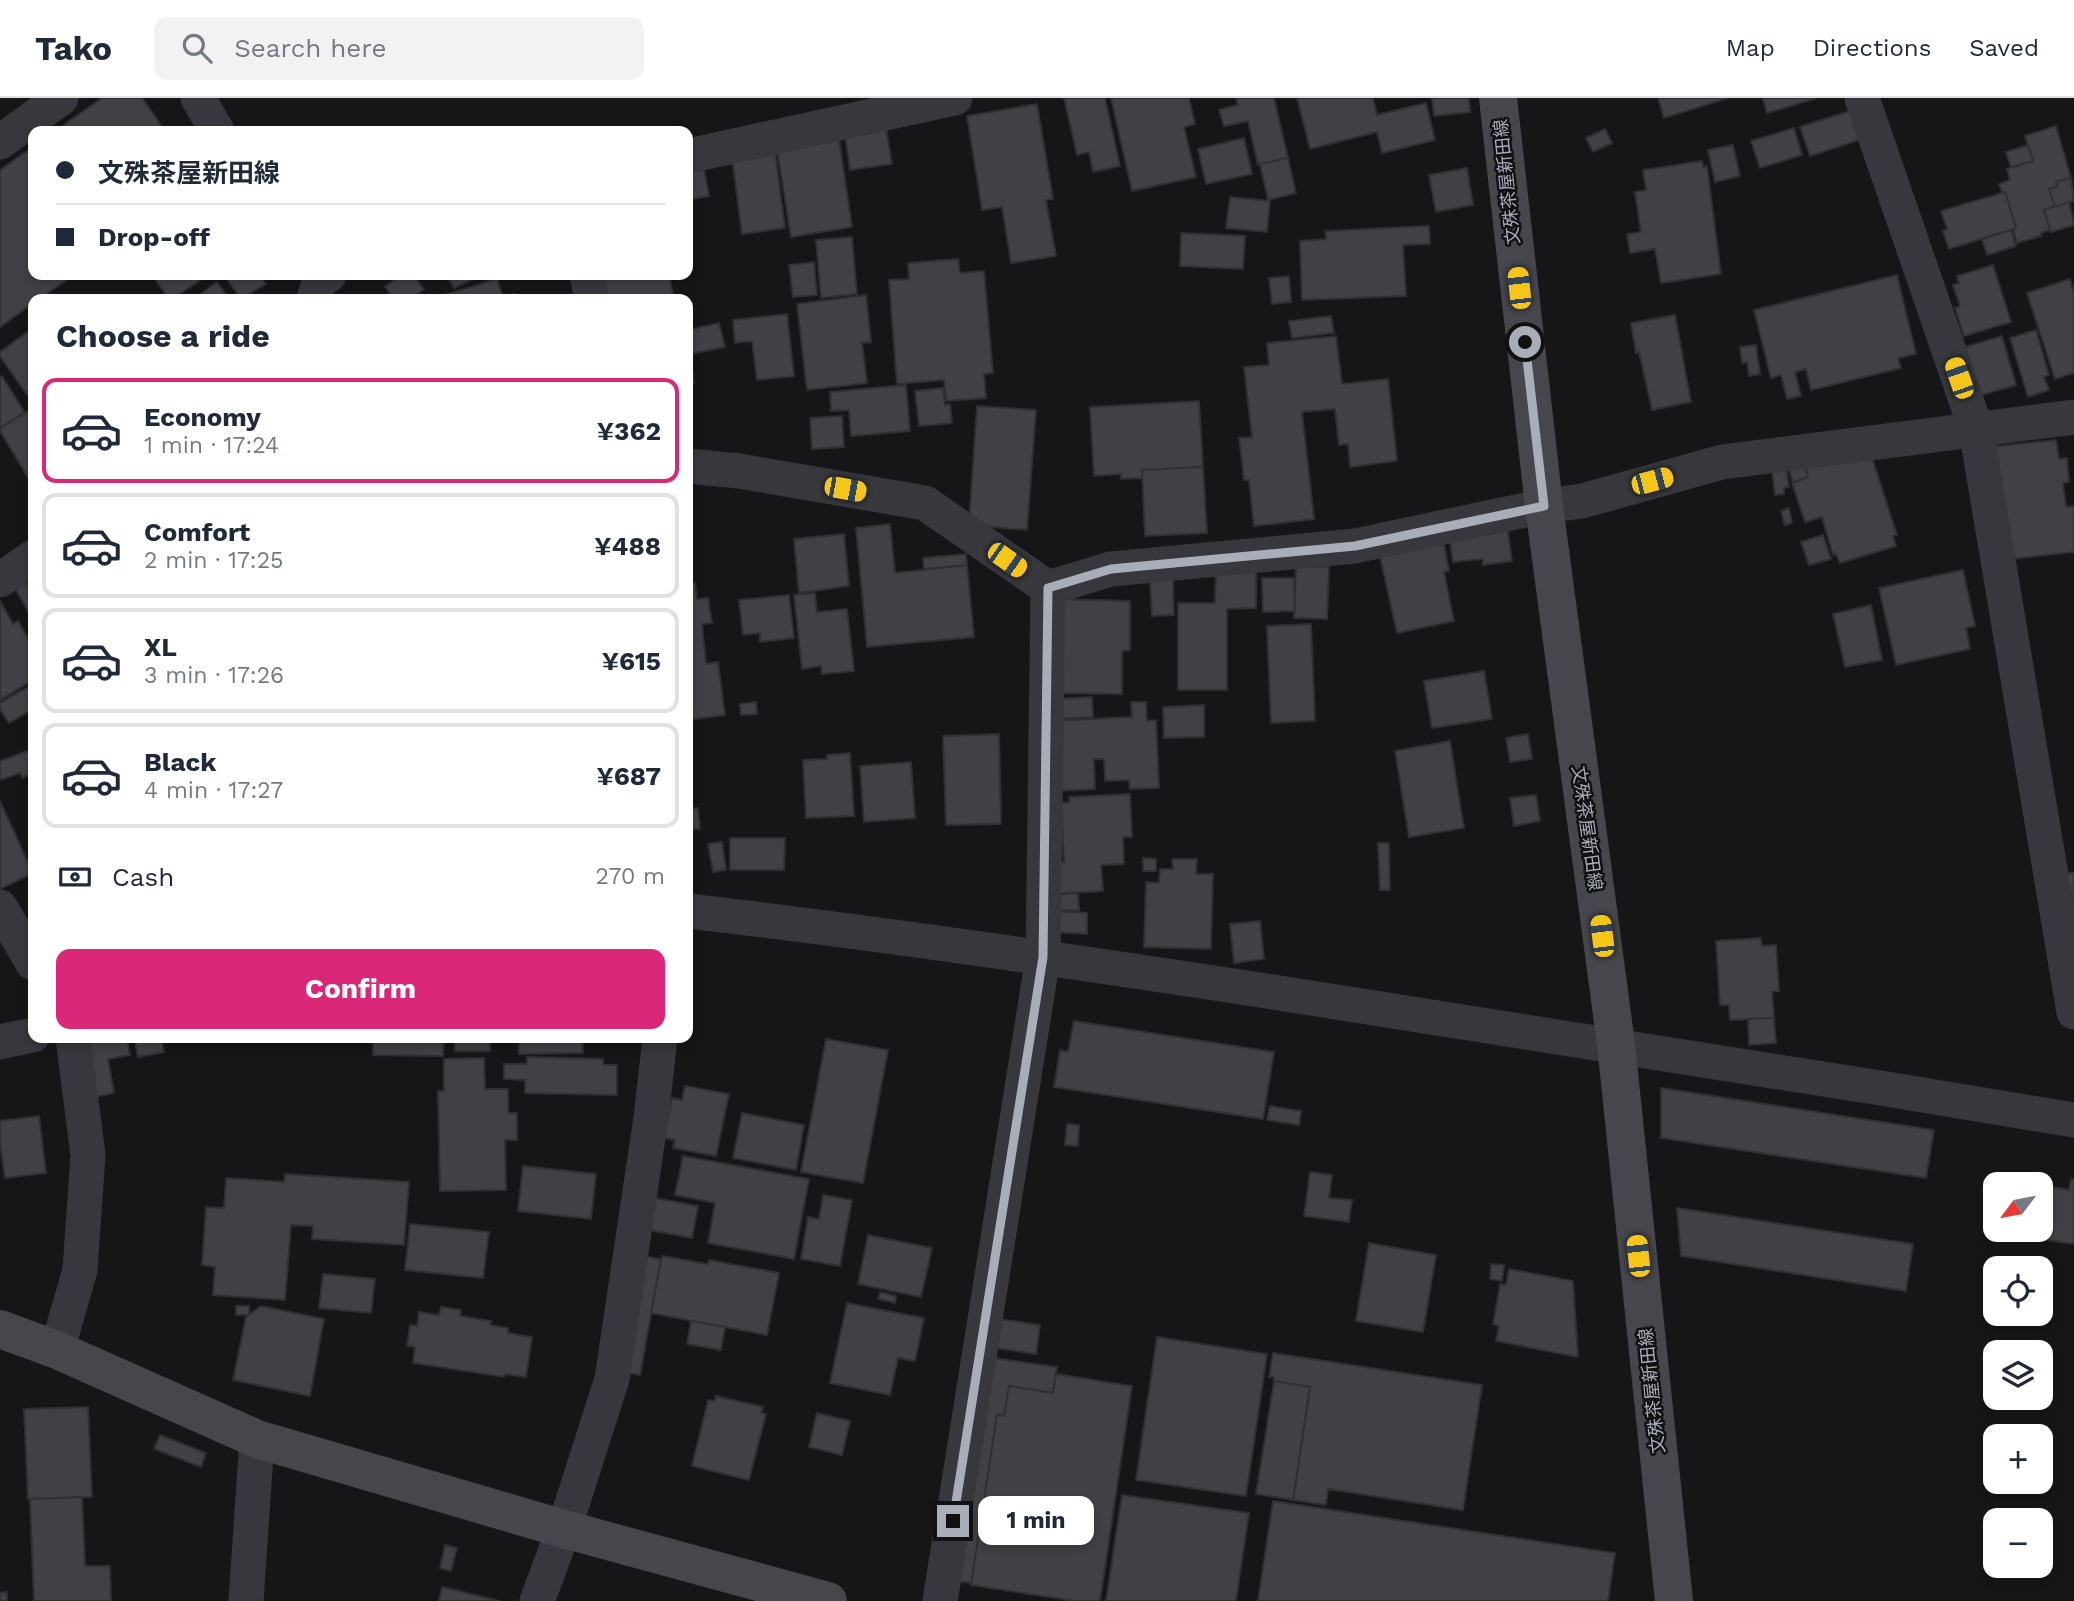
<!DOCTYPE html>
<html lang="en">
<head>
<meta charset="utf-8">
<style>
  :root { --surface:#fff; --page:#f2f2f3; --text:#1f2937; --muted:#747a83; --line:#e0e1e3; --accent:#db2777 }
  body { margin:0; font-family:"Work Sans","Noto Sans JP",sans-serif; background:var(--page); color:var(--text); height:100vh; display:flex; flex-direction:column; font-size:26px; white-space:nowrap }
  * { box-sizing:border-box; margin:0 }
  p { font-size:23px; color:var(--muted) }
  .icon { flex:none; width:38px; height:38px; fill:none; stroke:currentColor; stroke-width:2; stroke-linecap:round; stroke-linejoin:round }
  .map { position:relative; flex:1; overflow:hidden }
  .drawer { position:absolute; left:28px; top:196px; width:665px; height:749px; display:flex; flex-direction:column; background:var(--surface); border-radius:14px; box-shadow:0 4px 10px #0003 }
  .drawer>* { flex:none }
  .guide { position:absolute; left:28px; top:28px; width:665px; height:154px; border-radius:14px; box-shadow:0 4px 10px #0003; display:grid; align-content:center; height:154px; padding:0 28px; background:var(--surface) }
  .needle { width:46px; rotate:238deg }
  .buttons { position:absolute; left:1983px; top:1074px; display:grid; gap:14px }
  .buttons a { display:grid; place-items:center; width:70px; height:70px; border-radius:14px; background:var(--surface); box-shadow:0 4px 10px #0003; font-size:35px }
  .end { position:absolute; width:32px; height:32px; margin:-16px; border:9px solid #a8adb8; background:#111; box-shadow:0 0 0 4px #111 }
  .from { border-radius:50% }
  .bubble { position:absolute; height:49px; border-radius:14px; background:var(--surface); box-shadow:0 4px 10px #0003; font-size:23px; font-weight:700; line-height:49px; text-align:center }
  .car { position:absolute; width:21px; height:42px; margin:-21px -10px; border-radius:9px; box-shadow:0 0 5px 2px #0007; background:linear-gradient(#f5c518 24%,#345 0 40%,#f5c518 0 76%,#345 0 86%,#f5c518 0) }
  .guide b { display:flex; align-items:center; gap:24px; height:66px; font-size:26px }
  .guide b+b { border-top:2px solid var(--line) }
  .guide i { width:18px; height:18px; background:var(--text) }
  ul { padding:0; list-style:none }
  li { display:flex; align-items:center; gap:21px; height:105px; margin:0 14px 10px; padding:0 14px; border:4px solid var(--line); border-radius:14px }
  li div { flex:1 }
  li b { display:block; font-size:26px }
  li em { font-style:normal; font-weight:700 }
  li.selected { border-color:var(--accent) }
  li>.icon { width:63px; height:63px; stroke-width:1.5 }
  h2 { padding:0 28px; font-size:32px; line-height:84px }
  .pay { display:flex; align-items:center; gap:18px; height:77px; padding:0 28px; font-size:26px }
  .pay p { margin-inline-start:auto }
  .cta { display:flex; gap:14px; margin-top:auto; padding:14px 28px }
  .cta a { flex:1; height:80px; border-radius:14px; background:var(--accent); color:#fff; font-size:28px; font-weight:700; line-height:80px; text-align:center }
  header { display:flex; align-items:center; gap:42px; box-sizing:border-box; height:98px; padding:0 35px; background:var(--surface); border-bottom:2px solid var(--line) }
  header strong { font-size:33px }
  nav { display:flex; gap:38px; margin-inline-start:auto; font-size:24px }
  .search { width:490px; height:63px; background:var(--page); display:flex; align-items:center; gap:18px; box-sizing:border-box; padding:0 24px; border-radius:14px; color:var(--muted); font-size:26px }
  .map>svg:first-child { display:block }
</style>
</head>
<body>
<header>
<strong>Tako</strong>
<div class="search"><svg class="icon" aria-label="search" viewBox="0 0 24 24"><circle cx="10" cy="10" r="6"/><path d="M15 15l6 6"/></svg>Search here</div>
<nav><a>Map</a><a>Directions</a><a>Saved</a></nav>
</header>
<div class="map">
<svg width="2074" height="1503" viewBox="0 0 2074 1503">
  <rect width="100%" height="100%" fill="#161618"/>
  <!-- building -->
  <g fill="#404145" stroke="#303034" stroke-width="2">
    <polygon points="102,0 142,0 165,33 55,33"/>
    <polygon points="1064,0 1105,0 1120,68 1093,74 1089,54 1077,57"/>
    <polygon points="1111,0 1189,0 1195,26 1184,29 1196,79 1132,93"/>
    <polygon points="1236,0 1274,0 1288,60 1258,67 1248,23 1224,28 1219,12 1238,7"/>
    <polygon points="1297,0 1373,0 1377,17 1426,5 1435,42 1382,55 1377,34 1310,51"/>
    <polygon points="1432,0 1469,0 1470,14 1434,18"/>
    <polygon points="1658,0 1728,0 1664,20"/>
    <polygon points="1765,0 1817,0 1767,15 1763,1"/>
    <polygon points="1037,6 1053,101 1046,102 1056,158 1011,165 1002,109 982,112 967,18"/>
    <polygon points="1850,13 1859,42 1810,58 1800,29"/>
    <polygon points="2056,28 2071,80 2056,84 2057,89 2049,91 2055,109 2044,112 2050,132 2041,135 2041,138 2017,145 2013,131 2016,130 2005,94 2002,94 1999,86 2010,82 2007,71 2033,63 2025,38"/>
    <polygon points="886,30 892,66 850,72 845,37"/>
    <polygon points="1794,30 1802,57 1760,70 1751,43"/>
    <polygon points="1605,31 1612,45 1593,54 1586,40"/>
    <polygon points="1244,40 1252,76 1206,86 1198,51"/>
    <polygon points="839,41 852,129 791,139 777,51"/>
    <polygon points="1733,47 1740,78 1715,84 1708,52"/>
    <polygon points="2028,47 2033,63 2011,69 2006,54"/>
    <polygon points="33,49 33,177 74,177 39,201 33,201 33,205 0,229 0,72"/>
    <polygon points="775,54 785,130 742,136 732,59"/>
    <polygon points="1288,60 1296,95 1268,102 1260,66"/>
    <polygon points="1702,63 1703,69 1707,68 1721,176 1661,185 1655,151 1630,155 1627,136 1641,134 1635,94 1646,92 1643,72"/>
    <polygon points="703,66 709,98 688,102 688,69"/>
    <polygon points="1467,70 1473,107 1436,114 1429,77"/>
    <polygon points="2071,80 2074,103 2055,109 2049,91 2057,89 2056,84"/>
    <polygon points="2005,94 2016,130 1949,151 1943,133 1947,131 1941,113"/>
    <polygon points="1230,99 1270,103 1267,134 1226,130"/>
    <polygon points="2069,104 2074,127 2051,134 2044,112"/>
    <polygon points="1429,128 1430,146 1403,147 1406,198 1302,202 1300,143 1326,141 1325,133"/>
    <polygon points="2011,132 2016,148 1987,157 1982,141"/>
    <polygon points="1181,135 1245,138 1243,171 1180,168"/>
    <polygon points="852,139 857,196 821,200 816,142"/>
    <polygon points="958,161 960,175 984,173 993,275 984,276 986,300 946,303 944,282 897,286 889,182 909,181 908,165"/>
    <polygon points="814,164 817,197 793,199 789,167"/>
    <polygon points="1993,167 2011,224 1964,238 1955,210 1960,208 1953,187 1959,185 1957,178"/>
    <polygon points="152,177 208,177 172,201 169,201"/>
    <polygon points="224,177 259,177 266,186 241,201"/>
    <polygon points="401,177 413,177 424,191 411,201 394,201 385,189"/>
    <polygon points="447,177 482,177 454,190"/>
    <polygon points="601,177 669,177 674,201 606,201"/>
    <polygon points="1897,177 1916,256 1898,260 1901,270 1811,292 1806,271 1795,274 1801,298 1787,301 1781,277 1771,280 1754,212"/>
    <polygon points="1289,178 1291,204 1272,206 1269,180"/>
    <polygon points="497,181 503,199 514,196 516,201 437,201 437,199"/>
    <polygon points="2070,181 2074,195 2074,275 2055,281 2027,195"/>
    <polygon points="217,184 229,201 194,201"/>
    <polygon points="866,197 871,244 862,245 867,285 807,292 797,206"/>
    <polygon points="787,216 794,278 757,282 752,243 735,245 733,222"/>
    <polygon points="1675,217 1691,304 1652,312 1639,254 1636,255 1631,225"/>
    <polygon points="1331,218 1334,235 1292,240 1289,223"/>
    <polygon points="719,225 725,249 691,256 688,232"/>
    <polygon points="33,230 33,292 27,297 0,258 0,254"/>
    <polygon points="2036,232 2049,277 2044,279 2049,292 2028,299 2010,240"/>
    <polygon points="1336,238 1342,286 1388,281 1397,363 1350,369 1348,346 1339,347 1335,311 1302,314 1314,421 1254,428 1249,382 1244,382 1239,340 1252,339 1244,269 1269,267 1267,245"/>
    <polygon points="2002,238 2016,287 1978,298 1965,249"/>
    <polygon points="1756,247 1760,276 1749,278 1747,264 1742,265 1740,249"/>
    <polygon points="690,258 694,285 688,286 688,259"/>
    <polygon points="2,278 25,315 0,330 0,279"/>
    <polygon points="906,287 910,333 851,338 849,312 831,313 830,294"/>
    <polygon points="943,290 945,307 950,306 952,325 919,328 915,293"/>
    <polygon points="688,302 692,331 688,331"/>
    <polygon points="1199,303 1203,369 1142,372 1142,380 1121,381 1121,376 1094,378 1090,309"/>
    <polygon points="977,308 1036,312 1027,432 969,427"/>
    <polygon points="28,313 33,322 33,388 0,333 0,330"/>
    <polygon points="842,318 844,349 812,351 810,320"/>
    <polygon points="1863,332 1897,437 1893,438 1896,448 1840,465 1836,456 1833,457 1822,419 1805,424 1792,385 1808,379 1799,352"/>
    <polygon points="2056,342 2059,361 2067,360 2069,384 2063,385 2066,409 2074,408 2074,454 2001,462 1990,349"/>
    <polygon points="1803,361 1808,379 1793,384 1787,366"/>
    <polygon points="1203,369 1207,435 1145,438 1142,372"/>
    <polygon points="1786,369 1789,389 1784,389 1784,396 1775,397 1772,371"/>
    <polygon points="1789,410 1792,425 1785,427 1781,413"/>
    <polygon points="1506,421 1512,463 1483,467 1483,461 1453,464 1448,429"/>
    <polygon points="890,426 895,475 967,467 974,539 867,549 856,430"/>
    <polygon points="844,436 849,488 799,495 794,441"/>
    <polygon points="1823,437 1831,461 1809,467 1801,444"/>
    <polygon points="1443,441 1449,473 1444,474 1454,523 1397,535 1379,454"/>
    <polygon points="966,456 967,467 924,471 923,460"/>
    <polygon points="1296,468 1329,469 1327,521 1294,520"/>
    <polygon points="1216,472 1256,472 1256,510 1227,511 1227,592 1178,592 1178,505 1215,505"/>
    <polygon points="1963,472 1975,528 1966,530 1970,551 1896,567 1879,490"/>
    <polygon points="1262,480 1294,480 1295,513 1263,514"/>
    <polygon points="1173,481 1174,517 1152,518 1150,482"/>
    <polygon points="26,484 33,498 33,515 30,517 15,490"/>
    <polygon points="695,485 697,501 708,500 712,525 702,526 706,566 718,564 725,617 688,622 688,486"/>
    <polygon points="815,495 817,514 847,511 854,573 822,576 821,568 802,571 794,497"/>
    <polygon points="789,497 794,540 760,544 760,535 743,537 739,502"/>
    <polygon points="1057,501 1130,503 1130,552 1122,553 1122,596 1056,595"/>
    <polygon points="0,503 13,526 18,523 33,548 33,582 0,602"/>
    <polygon points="1871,507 1882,562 1845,569 1833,516"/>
    <polygon points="1311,526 1315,623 1271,625 1267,528"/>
    <polygon points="1484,573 1492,621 1432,630 1424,583"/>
    <polygon points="33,586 33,611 9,625 0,611 0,605"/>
    <polygon points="1092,599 1093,619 1057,621 1056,601"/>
    <polygon points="756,604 757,616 741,617 740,606"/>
    <polygon points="1131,604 1146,604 1147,623 1156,622 1159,690 1130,691 1129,682 1105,683 1104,661 1094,661 1095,691 1053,693 1049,623 1132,619"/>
    <polygon points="1204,607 1204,639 1164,640 1163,609"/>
    <polygon points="999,636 1001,726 946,727 943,638"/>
    <polygon points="1528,636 1532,661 1510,664 1506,640"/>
    <polygon points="1450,643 1464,730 1409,739 1395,653"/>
    <polygon points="33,651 33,675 22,680 20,675 0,682 0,663"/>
    <polygon points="850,655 854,718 806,720 803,662 827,661 827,657"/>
    <polygon points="911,664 915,720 864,724 860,668"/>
    <polygon points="1130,696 1132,739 1123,739 1124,766 1101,767 1103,793 1051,796 1050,765 1064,764 1061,705 1070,704 1069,699"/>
    <polygon points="1536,697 1540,723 1514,728 1510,700"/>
    <polygon points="0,703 33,775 0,791"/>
    <polygon points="698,710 700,731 688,732 688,711"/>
    <polygon points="730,740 785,740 784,772 730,772"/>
    <polygon points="722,744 726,772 713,774 708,746"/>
    <polygon points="1378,745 1389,745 1390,792 1380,792"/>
    <polygon points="1143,760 1156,761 1156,773 1143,773"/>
    <polygon points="1172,761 1197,761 1196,776 1213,776 1211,851 1144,849 1146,784 1159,785 1160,771 1173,771"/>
    <polygon points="2063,775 2074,775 2074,834"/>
    <polygon points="1078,795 1079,812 1049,813 1048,797"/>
    <polygon points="1057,813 1087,815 1087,836 1056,834"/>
    <polygon points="1260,823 1264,861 1234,865 1230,826"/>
    <polygon points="1761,840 1762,848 1776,847 1779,893 1772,894 1774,920 1730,922 1729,907 1720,907 1716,843"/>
    <polygon points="1774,920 1776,945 1749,947 1748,921"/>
    <polygon points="1074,923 1274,954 1263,1021 1054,989 1060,952 1068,954"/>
    <polygon points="85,940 127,940 130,957 108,961 114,995 88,1000"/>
    <polygon points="134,940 161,940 164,954 138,959"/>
    <polygon points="373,940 444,940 443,958 373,957"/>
    <polygon points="454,940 490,940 490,953 455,953"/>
    <polygon points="519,940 582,940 583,955 519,956"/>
    <polygon points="826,941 888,952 863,1085 801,1074"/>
    <polygon points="527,959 603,961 603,967 617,967 617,997 525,995 525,982 504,981 504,966 527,966"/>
    <polygon points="484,960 485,991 508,991 508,1015 517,1015 517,1042 505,1042 506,1092 440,1093 438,993 444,993 444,961"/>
    <polygon points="685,988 729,996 716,1058 673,1050 675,1042 664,1040 672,1000 682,1002"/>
    <polygon points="1661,990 1934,1032 1926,1080 1661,1040"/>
    <polygon points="1270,1008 1301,1013 1299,1027 1267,1022"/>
    <polygon points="742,1015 804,1027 796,1072 733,1060"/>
    <polygon points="39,1018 46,1075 5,1080 0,1045 0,1023"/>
    <polygon points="1067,1026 1079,1027 1078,1048 1065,1047"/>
    <polygon points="683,1058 809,1081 794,1161 708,1145 715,1105 675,1097"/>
    <polygon points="523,1068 596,1076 591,1121 518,1113"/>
    <polygon points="1310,1074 1332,1077 1329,1100 1352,1102 1349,1124 1304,1118"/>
    <polygon points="285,1076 409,1084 404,1147 312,1141 313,1128 291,1127 285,1202 213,1197 215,1169 202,1167 206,1109 224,1110 226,1080 284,1084"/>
    <polygon points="2071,1081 2074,1082 2074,1146 2039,1141 2047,1088 2069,1092"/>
    <polygon points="823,1097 852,1102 840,1168 801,1161 808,1119 819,1121"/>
    <polygon points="644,1098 698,1108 692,1140 638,1130"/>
    <polygon points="1677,1110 1913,1146 1906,1193 1681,1158"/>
    <polygon points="410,1126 489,1134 483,1180 405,1172"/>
    <polygon points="868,1137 932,1150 921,1199 858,1186"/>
    <polygon points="1369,1145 1436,1157 1423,1234 1356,1223"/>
    <polygon points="631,1156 661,1161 640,1277 610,1271"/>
    <polygon points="662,1158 708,1166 709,1162 779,1175 767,1237 651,1215"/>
    <polygon points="1491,1166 1504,1167 1502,1183 1490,1181"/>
    <polygon points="1509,1171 1573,1183 1578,1259 1496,1243 1499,1228 1493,1226 1500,1186 1506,1187"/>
    <polygon points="323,1176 375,1181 371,1215 319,1210"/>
    <polygon points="880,1194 896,1198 895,1205 878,1201"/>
    <polygon points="847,1205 924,1220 915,1263 898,1260 890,1297 830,1285"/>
    <rect x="236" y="1208" width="13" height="9"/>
    <polygon points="261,1208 324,1221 310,1298 233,1282 246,1219"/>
    <polygon points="441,1209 461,1212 460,1218 491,1223 490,1227 508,1230 508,1235 532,1239 526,1279 505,1276 504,1279 413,1265 415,1249 407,1248 410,1227 417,1228 419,1214 439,1217"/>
    <polygon points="985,1219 1040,1227 1036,1256 982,1248"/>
    <polygon points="691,1223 725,1229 721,1252 687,1246"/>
    <polygon points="1157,1239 1267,1256 1246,1398 1136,1382"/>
    <polygon points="1273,1255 1482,1287 1463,1412 1328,1391 1326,1407 1293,1402 1310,1289 1274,1283 1274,1279 1269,1279"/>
    <polygon points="979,1258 1057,1269 1053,1295 1009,1288 1004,1318 997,1317 972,1485 946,1482"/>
    <polygon points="1056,1276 1132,1288 1100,1503 1075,1503 971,1487 997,1317 1004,1318 1009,1288 1053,1295"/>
    <polygon points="1274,1283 1310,1289 1293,1402 1256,1396"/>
    <polygon points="716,1298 763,1309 761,1315 766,1316 749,1382 692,1368 708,1302 715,1303"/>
    <polygon points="88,1309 92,1399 28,1401 24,1311"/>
    <polygon points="817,1315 850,1323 842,1357 809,1349"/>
    <polygon points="160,1337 206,1355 201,1369 154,1351"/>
    <polygon points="1122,1397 1249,1415 1236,1503 1106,1503"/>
    <polygon points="82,1399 85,1468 110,1468 111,1503 34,1503 30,1401"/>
    <polygon points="1273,1403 1615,1455 1608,1503 1258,1503"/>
    <polygon points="445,1447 457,1450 451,1473 440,1470"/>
    <polygon points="442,1489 500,1503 439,1503"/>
    <polygon points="7,1494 7,1503 0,1503 0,1495"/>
  </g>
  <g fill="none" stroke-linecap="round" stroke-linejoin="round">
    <!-- street -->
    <g stroke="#37383d" stroke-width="35">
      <polyline points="198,0 217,33"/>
      <polyline points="1862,0 1976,331 2074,914"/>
      <polyline points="0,44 61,0"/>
      <polyline points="688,58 955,0"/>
      <polyline points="587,177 592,201"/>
      <polyline points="314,201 320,181 329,177"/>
      <polyline points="688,368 739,373 925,405 1048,490"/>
      <polyline points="0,482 33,459"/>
      <polyline points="1048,490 1111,471 1355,448 1544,408 1582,403 1722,364 2074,319"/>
      <polyline points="0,809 33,865"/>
      <path d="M688,813c191,22 382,50 572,79 272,41 543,85 814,130"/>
      <polyline points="0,944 33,937"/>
      <polyline points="57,1252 80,1172 88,1057 73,940"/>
      <polyline points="246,1503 257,1341"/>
      <polyline points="537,1503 564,1431 612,1281 651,1020 660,940"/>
      <polyline points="940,1503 1043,859 1048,490"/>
    </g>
    <!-- secondary -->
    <g stroke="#45474d" stroke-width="38">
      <polyline points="1498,0 1544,408 1616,946 1674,1503"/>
      <polyline points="0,1231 57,1252 257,1341 564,1431 828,1503"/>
    </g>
  </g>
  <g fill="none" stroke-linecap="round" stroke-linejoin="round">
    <!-- route -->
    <polyline stroke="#a8adb8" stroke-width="9" points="953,1423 1043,859 1048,490 1111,471 1355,448 1544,408 1525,244"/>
  </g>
  <g text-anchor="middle" stroke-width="5" stroke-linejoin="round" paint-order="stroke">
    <!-- street labels -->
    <g font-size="18" fill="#a8adb8" stroke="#111113">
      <text transform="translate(1507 84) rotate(-96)" y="6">文殊茶屋新田線</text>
      <text transform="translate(1587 730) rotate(82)" y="6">文殊茶屋新田線</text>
      <text transform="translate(1652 1293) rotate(-96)" y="6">文殊茶屋新田線</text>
    </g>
  </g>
</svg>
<div class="buttons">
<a><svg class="needle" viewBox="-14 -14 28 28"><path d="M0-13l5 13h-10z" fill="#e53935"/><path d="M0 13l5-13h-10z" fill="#747a83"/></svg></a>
<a><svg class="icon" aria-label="locate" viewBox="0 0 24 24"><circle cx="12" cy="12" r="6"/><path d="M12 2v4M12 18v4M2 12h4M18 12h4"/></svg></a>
<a><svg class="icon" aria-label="layers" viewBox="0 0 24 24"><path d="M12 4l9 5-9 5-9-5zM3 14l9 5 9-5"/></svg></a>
<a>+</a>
<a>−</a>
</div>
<i class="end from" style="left:1525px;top:244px"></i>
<i class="end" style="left:953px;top:1423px"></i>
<div class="bubble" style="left:978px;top:1398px;width:116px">1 min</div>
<i class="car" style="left:1519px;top:190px;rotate:354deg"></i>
<i class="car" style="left:1959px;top:280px;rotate:341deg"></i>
<i class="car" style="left:1652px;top:383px;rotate:75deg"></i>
<i class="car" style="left:845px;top:391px;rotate:100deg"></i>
<i class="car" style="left:1007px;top:462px;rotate:125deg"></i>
<i class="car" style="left:1602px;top:838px;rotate:353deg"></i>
<i class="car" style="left:1638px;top:1158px;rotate:354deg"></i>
<div class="guide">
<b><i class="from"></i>文殊茶屋新田線</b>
<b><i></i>Drop-off</b>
</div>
<section class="drawer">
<h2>Choose a ride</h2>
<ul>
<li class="selected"><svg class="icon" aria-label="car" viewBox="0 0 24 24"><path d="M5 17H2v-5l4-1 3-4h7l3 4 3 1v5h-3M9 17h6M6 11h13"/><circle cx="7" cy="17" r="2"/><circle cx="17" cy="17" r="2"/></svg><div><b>Economy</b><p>1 min · 17:24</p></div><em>¥362</em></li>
<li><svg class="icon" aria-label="car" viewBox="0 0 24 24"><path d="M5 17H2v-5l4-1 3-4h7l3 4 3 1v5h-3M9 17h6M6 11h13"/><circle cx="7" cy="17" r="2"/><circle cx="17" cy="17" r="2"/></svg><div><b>Comfort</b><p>2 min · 17:25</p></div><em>¥488</em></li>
<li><svg class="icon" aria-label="car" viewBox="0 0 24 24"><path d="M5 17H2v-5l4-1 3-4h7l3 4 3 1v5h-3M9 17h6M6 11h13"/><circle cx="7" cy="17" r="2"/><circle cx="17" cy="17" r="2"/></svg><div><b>XL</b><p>3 min · 17:26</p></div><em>¥615</em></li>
<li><svg class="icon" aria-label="car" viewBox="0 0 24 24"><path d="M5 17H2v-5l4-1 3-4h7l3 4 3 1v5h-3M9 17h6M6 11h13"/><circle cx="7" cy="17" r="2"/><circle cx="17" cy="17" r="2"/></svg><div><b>Black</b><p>4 min · 17:27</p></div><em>¥687</em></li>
</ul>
<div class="pay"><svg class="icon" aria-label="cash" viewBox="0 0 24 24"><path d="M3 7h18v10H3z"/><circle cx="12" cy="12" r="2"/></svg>Cash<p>270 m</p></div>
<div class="cta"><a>Confirm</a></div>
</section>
</div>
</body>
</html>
